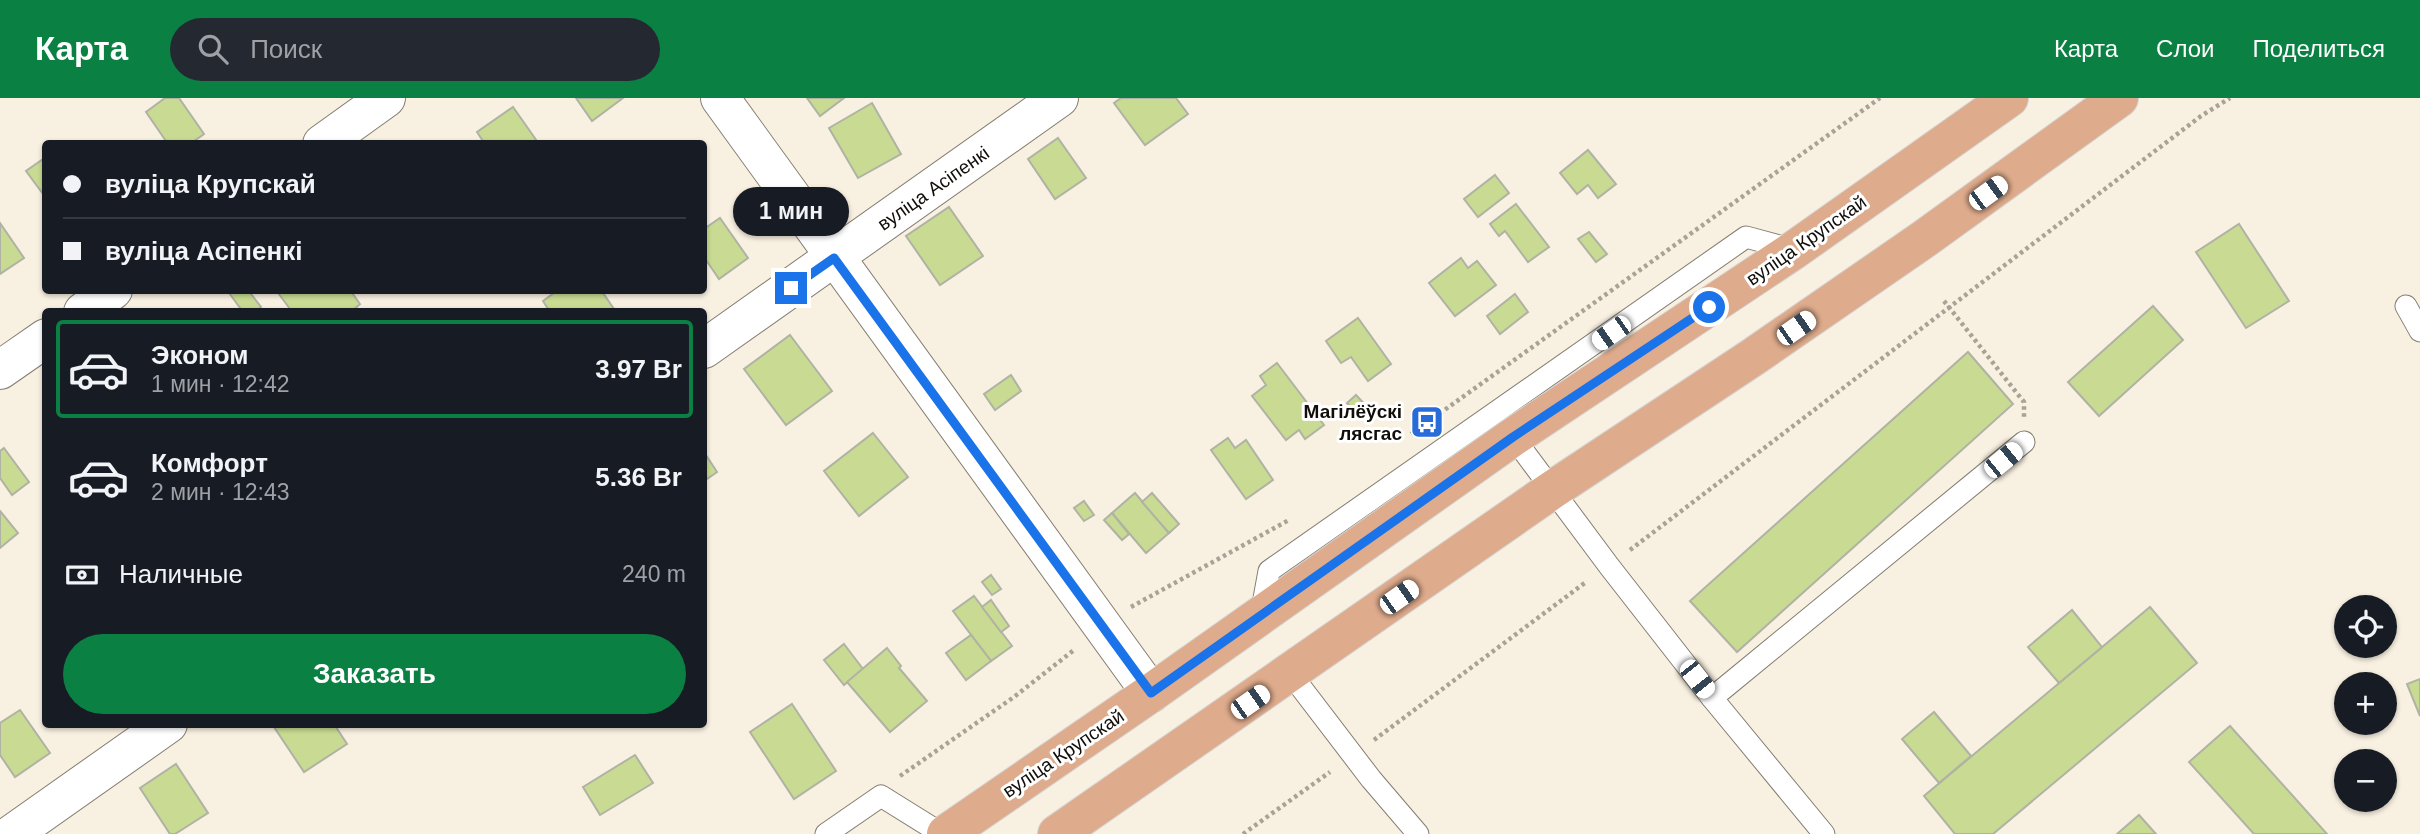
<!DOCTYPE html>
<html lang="ru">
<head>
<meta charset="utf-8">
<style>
  :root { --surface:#171b24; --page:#242831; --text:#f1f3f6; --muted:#9ea1a6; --line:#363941; --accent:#0b8043 }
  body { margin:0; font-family:Arial,sans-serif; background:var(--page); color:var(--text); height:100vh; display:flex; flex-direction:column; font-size:26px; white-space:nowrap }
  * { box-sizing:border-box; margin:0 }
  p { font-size:23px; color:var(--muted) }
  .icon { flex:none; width:38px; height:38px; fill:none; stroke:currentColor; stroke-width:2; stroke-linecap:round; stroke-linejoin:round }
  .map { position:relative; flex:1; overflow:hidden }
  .drawer { position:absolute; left:42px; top:210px; width:665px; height:420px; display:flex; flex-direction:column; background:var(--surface); border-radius:7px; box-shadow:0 2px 5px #0004 }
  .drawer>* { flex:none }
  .banner { position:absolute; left:42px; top:42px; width:665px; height:154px; border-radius:7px; box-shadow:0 2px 5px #0004; display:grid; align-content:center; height:154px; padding:0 21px; background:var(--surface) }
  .buttons { position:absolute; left:2334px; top:497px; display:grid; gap:14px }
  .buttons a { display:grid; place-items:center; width:63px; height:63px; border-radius:50%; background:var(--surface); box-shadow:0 2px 5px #0004; font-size:35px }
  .end { position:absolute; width:32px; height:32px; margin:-16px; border:9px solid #1a73e8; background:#fff; box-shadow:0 0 0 4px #fff }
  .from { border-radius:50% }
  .bubble { position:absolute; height:49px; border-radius:24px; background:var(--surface); box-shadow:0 2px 5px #0004; font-size:23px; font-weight:600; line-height:49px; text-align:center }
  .car { position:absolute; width:21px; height:42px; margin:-21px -10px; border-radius:9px; box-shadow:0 0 5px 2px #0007; background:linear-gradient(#fff 24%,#345 0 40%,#fff 0 76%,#345 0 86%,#fff 0) }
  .banner b { display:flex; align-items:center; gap:24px; height:66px; font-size:26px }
  .banner b+b { border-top:2px solid var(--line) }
  .banner i { width:18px; height:18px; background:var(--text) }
  ul { padding:12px 0 0; list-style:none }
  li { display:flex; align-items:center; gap:21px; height:98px; margin:0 14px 10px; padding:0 7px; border:4px solid transparent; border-radius:7px }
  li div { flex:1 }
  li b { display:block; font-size:26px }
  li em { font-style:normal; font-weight:600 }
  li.current { border-color:var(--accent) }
  li>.icon { width:63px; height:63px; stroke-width:1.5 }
  .pay { display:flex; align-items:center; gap:18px; height:77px; padding:0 21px; font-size:26px }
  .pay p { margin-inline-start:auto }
  .button { display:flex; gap:14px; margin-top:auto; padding:14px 21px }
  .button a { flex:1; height:80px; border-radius:42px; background:var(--accent); color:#fff; font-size:28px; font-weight:600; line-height:80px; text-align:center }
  header { display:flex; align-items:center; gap:42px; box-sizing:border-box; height:98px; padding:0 35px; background:var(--accent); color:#fff }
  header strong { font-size:33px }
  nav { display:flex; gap:38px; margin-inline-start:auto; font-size:24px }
  .search { width:490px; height:63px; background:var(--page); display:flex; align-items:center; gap:18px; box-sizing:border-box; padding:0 24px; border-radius:38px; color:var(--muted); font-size:26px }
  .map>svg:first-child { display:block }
</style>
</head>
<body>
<header>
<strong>Карта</strong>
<div class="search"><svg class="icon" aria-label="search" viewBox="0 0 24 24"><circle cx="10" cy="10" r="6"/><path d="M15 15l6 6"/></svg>Поиск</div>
<nav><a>Карта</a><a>Слои</a><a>Поделиться</a></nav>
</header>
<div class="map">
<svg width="2420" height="736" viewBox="0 0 2420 736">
  <rect width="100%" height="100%" fill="#f8f0e1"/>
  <!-- building -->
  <g fill="#c9db92" stroke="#afb3a4" stroke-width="2">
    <polygon points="165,0 179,0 204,36 190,46 168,46 146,14"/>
    <polygon points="576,0 623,0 592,23"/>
    <polygon points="807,0 844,0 820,18"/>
    <polygon points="1121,0 1176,0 1188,16 1145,47 1114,5"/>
    <polygon points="872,5 901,56 858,80 829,30"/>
    <polygon points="513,9 539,46 485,46 477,34"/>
    <polygon points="1058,40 1086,80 1055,101 1028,61"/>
    <polygon points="1588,52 1616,86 1598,100 1588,87 1577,96 1560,75"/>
    <polygon points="46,59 46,100 26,73"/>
    <polygon points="1495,77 1509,95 1478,119 1464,101"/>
    <polygon points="1516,106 1549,149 1528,164 1505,133 1499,138 1490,126"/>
    <polygon points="949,109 983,158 940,187 906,138"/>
    <polygon points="720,120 748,160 719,181 704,159 704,131"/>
    <polygon points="0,125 24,160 0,176"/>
    <polygon points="2239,126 2289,203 2246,230 2196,154"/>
    <polygon points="1589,134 1607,156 1596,164 1578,141"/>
    <polygon points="1461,160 1468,170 1477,163 1496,187 1455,218 1429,185"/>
    <polygon points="227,192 248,192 261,209 256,214 243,214"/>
    <polygon points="276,192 350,192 360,206 351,214 286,214 290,211"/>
    <polygon points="558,192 601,192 616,214 550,214 543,203"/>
    <polygon points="1515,196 1528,214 1500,236 1487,218"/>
    <polygon points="2153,208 2183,242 2099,318 2068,284"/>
    <polygon points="1358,220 1391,266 1368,283 1351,259 1341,265 1326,243"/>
    <polygon points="790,237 832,293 786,327 744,271"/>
    <polygon points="1968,254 2013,306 1737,554 1690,503"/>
    <polygon points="1277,265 1324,327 1305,341 1299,332 1286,342 1252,298 1266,287 1260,278"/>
    <polygon points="1011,277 1021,293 995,312 984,296"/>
    <polygon points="1356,297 1369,311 1359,319 1347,305"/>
    <polygon points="873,335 908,379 859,418 824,373"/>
    <polygon points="1228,340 1235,350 1246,342 1273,382 1246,401 1211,352"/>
    <polygon points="4,350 29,384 12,397 0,380 0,353"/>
    <polygon points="704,354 717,374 704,383"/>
    <polygon points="1135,395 1169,435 1146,455 1112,415"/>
    <polygon points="1152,395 1179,426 1169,435 1142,404"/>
    <polygon points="1084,403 1094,417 1084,423 1074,410"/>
    <polygon points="0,413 18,435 0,450"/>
    <polygon points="1112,415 1129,436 1122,442 1104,422"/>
    <polygon points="991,477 1001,491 992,497 982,484"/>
    <polygon points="974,498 1012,548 991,563 953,513"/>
    <polygon points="991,502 1009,528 1001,534 982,509"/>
    <polygon points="2150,509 2197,565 1993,736 1955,736 1924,698"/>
    <polygon points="2072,512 2102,549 2059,585 2028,549"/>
    <polygon points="971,537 991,563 966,582 946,555"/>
    <polygon points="844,546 863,571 844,587 824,562"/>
    <polygon points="887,550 901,568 899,570 927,603 890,634 847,584"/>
    <polygon points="2420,581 2420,618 2407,586"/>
    <polygon points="792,606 836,673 794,701 750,634"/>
    <polygon points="20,612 50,655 15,679 0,657 0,625"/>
    <polygon points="1934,614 1971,658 1939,685 1902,641"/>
    <polygon points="272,626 334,626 347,646 304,674"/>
    <polygon points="2230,628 2327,736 2254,736 2189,664"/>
    <polygon points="635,657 653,685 600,717 583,689"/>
    <polygon points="176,666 208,715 175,736 170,736 140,690"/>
    <polygon points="2139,717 2156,736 2117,736"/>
  </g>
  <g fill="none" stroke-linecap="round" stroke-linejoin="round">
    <defs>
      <g id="lane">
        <polyline points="2406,208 2420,233"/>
        <polyline points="1513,339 1609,468 1712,600 1824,736"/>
        <polyline points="1261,517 1269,473 1746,139 1794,152"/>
        <polyline points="1290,575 1371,681 1418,736"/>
        <polyline points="1712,600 2024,344"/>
        <polyline points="826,736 881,698 942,736"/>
      </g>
      <g id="street">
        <polyline points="322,46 386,0"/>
        <polyline points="83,214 113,192"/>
        <polyline points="704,251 1059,0"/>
        <polyline points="0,272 46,240"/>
        <polyline points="12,736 168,626"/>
      </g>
      <polyline id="secondary" points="720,0 1151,595"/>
      <g id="primary">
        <polyline points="946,736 1151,595 1513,339 1794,152 2009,0"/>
        <polyline points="1057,736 1552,392 1753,259 1924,141 2119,0"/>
      </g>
    </defs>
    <!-- lane casing -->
    <use href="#lane" stroke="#847d70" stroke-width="23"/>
    <!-- street casing -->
    <use href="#street" stroke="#847d70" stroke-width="40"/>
    <!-- secondary casing -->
    <use href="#secondary" stroke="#847d70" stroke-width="40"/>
    <!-- primary casing -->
    <use href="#primary" stroke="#d4d4d3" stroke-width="40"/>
    <!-- path -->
    <g stroke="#a8a297" stroke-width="4.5" stroke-dasharray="3.5 3.5" stroke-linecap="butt">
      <polyline points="1944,203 2024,304 2024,319"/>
      <polyline points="1411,336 1880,0"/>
      <polyline points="1630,452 2201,18 2230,0"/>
      <polyline points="1131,509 1289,422"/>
      <polyline points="1374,642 1586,484"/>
      <polyline points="900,678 1014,599 1074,552"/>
      <polyline points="1243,736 1330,674"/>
    </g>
    <!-- lane -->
    <use href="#lane" stroke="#fff" stroke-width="21"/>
    <!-- street -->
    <use href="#street" stroke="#fff" stroke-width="38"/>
    <!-- secondary -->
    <use href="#secondary" stroke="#fff" stroke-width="38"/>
    <!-- primary -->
    <use href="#primary" stroke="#deab8c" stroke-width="38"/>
  </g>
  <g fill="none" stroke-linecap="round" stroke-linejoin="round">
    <!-- route -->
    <polyline stroke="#1a73e8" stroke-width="9" points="791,190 834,160 1151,595 1513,339 1709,209"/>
  </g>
  <!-- icons -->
  <defs>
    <symbol id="bus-square" viewBox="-11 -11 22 22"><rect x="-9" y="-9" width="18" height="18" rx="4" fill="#276cd8" stroke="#fff"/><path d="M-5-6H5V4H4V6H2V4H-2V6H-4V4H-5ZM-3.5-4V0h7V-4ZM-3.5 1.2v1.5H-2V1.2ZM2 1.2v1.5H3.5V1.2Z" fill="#fff"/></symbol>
  </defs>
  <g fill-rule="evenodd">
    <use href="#bus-square" x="1408" y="305" width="38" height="38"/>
  </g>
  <g text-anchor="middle" stroke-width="6" stroke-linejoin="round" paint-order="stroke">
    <!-- street labels -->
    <g font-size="19" fill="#110e0a" stroke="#fff">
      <text transform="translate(933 90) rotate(-35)" y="7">вуліца Асіпенкі</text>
      <text transform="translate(1806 142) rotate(-35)" y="7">вуліца Крупскай</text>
      <text transform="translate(1063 655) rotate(-34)" y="7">вуліца Крупскай</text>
    </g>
    <!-- poi labels -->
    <g font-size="19" font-weight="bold" fill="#110e0a" stroke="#fff" text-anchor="end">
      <text x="1402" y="320">Магілёўскі<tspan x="1402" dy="22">лясгас</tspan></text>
    </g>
  </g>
</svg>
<div class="buttons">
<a><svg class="icon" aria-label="locate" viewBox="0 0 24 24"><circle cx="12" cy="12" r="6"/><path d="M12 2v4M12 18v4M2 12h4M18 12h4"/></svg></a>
<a>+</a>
<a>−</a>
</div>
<i class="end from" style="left:1709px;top:209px"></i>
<i class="end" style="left:791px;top:190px"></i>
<div class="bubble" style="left:733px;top:89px;width:116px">1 мин</div>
<i class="car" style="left:1988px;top:95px;rotate:54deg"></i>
<i class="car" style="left:1796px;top:230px;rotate:55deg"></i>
<i class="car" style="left:1611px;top:235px;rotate:235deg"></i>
<i class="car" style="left:2003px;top:362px;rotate:51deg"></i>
<i class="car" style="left:1399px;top:499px;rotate:55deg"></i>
<i class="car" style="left:1697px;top:581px;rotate:142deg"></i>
<i class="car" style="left:1250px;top:604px;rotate:55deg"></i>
<div class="banner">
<b><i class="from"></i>вуліца Крупскай</b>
<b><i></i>вуліца Асіпенкі</b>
</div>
<section class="drawer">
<ul>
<li class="current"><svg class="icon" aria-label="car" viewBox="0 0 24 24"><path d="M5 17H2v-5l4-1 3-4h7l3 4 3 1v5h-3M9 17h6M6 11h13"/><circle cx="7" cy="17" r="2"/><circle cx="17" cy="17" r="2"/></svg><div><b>Эконом</b><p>1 мин · 12:42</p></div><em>3.97 Br</em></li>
<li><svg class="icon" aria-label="car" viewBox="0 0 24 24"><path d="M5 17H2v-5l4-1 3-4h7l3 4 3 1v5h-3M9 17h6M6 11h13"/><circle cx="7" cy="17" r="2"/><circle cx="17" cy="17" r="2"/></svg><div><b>Комфорт</b><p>2 мин · 12:43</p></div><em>5.36 Br</em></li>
</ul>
<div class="pay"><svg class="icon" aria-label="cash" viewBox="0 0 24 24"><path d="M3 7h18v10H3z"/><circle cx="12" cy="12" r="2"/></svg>Наличные<p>240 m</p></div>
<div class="button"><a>Заказать</a></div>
</section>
</div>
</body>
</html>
